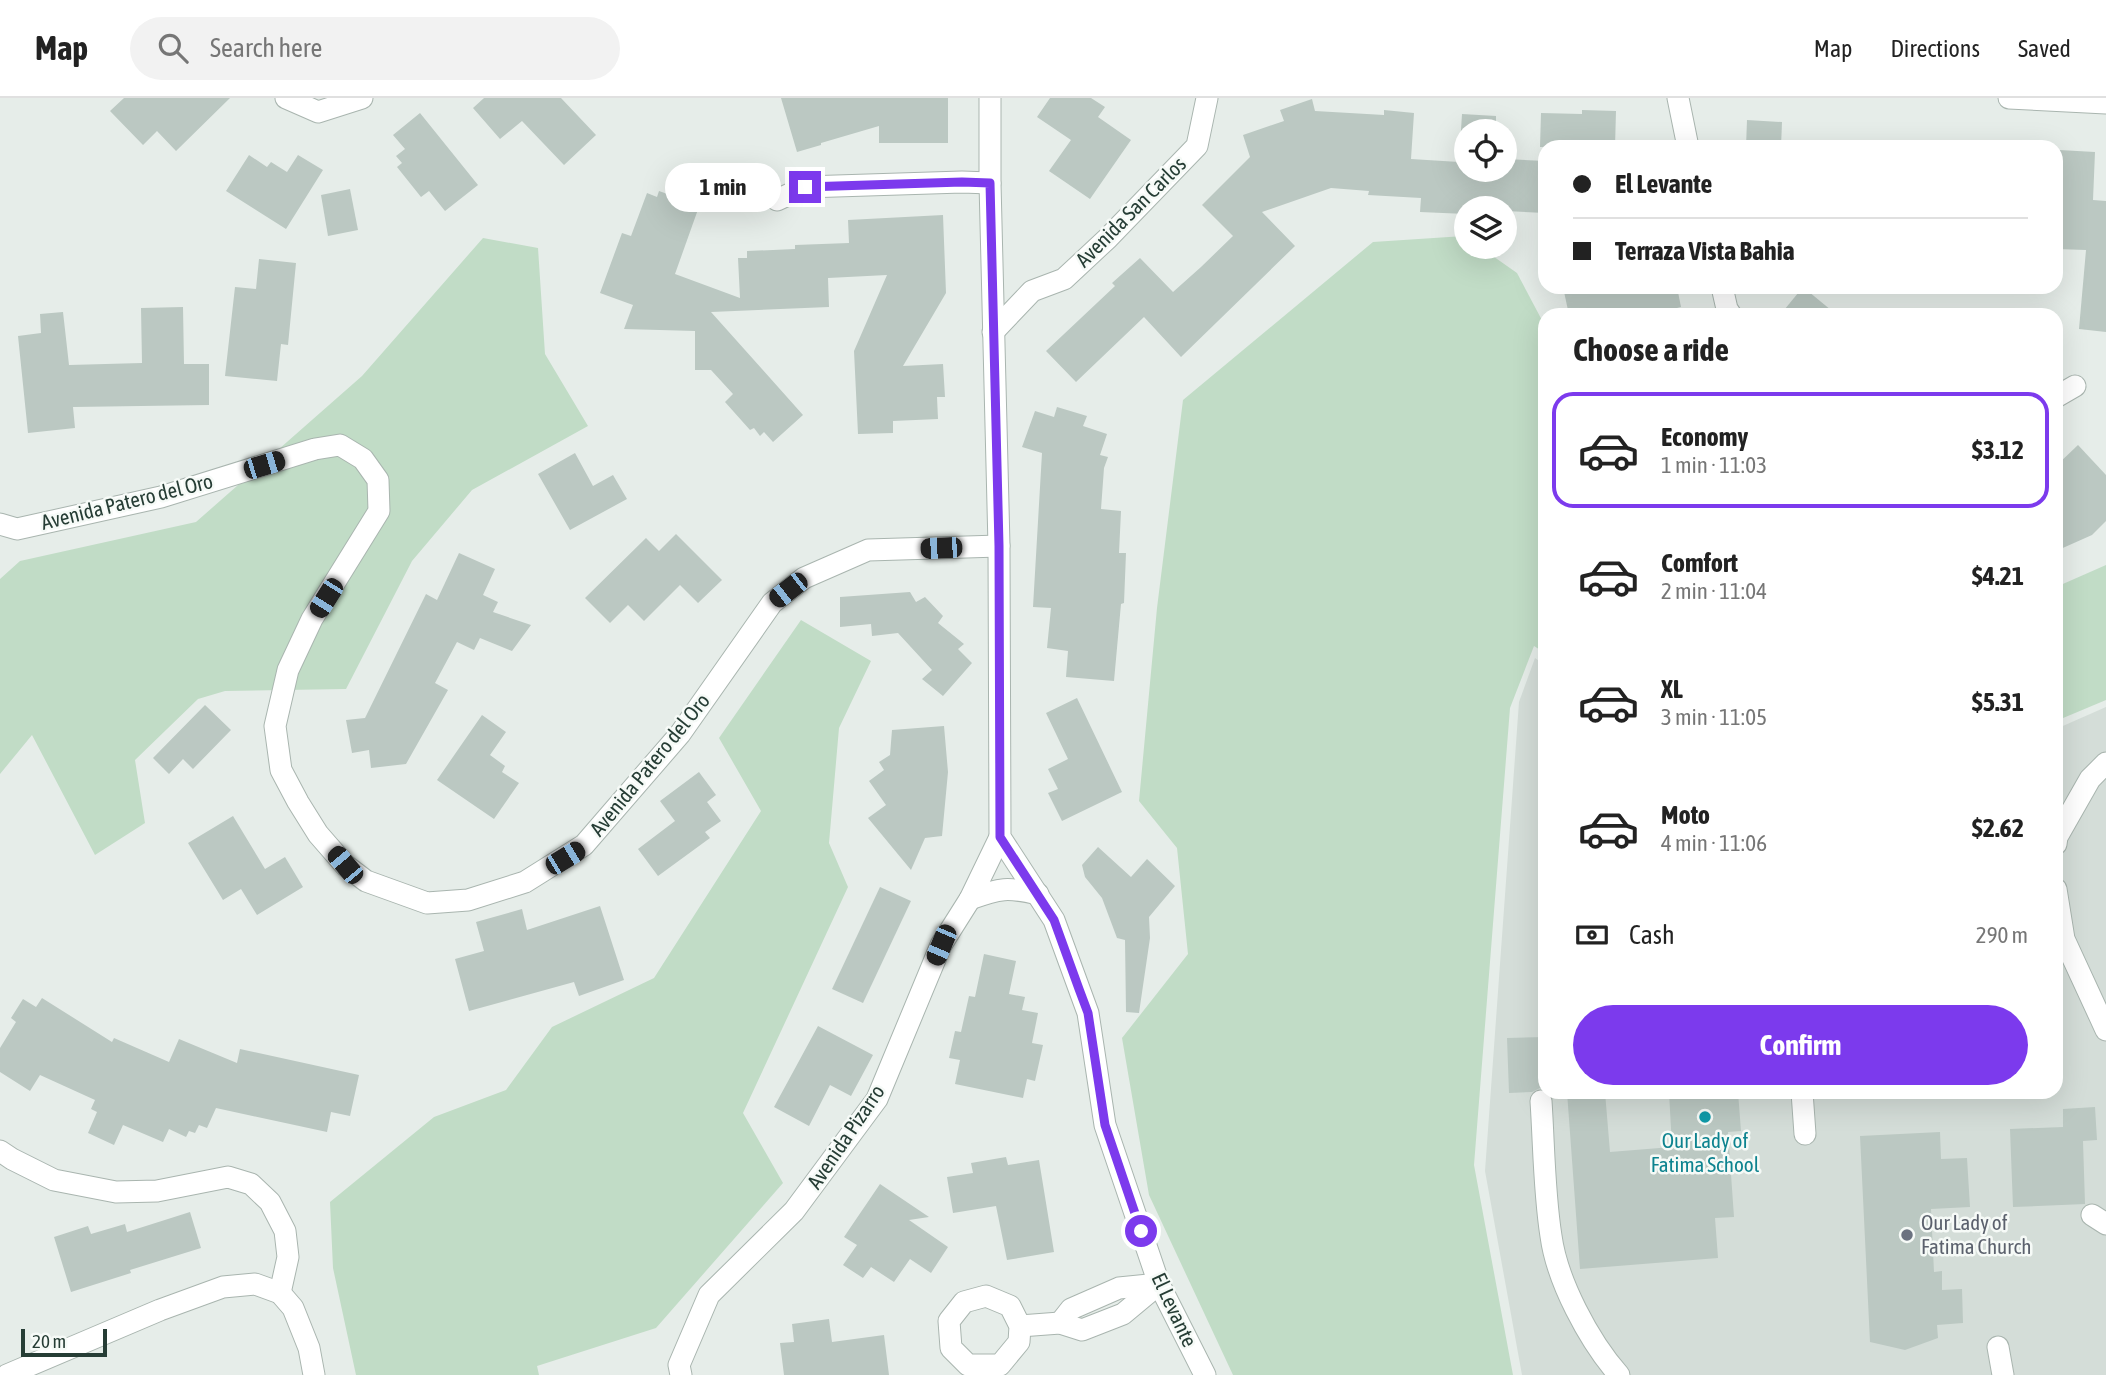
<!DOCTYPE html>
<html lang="en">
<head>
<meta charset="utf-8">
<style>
  :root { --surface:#fff; --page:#f2f2f2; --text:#222; --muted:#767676; --line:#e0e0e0; --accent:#7c3aed }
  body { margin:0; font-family:"Asap Condensed",sans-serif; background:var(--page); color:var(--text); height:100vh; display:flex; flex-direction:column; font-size:26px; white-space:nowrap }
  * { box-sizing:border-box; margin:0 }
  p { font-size:23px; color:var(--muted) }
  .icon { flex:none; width:38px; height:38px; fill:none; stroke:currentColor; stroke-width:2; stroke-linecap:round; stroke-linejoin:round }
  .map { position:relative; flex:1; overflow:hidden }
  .panel { position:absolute; left:1538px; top:210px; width:525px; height:791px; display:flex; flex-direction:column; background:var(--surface); border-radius:21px; box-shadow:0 7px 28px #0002 }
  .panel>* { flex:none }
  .guide { position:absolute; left:1538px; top:42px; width:525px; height:154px; border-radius:21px; box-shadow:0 7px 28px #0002; display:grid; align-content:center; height:154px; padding:0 35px; background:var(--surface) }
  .controls { position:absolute; left:1454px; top:21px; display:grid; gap:14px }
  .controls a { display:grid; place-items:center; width:63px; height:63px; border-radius:50%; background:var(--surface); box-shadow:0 7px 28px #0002; font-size:35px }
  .scale { position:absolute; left:21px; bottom:18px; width:86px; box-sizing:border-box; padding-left:7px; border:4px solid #263d35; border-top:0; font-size:19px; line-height:24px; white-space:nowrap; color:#263d35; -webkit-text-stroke:5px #f6faf7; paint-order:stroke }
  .end { position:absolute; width:32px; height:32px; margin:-16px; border:9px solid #7c3aed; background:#fff; box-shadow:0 0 0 4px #fff }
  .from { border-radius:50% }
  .bubble { position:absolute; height:49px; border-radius:24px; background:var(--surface); box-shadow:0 7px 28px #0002; font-size:23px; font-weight:700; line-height:49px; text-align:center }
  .car { position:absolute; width:21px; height:42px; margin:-21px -10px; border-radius:9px; box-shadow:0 0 5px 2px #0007; background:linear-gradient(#222 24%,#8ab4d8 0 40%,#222 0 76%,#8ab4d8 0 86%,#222 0) }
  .guide b { display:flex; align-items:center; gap:24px; height:66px; font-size:26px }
  .guide b+b { border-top:2px solid var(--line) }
  .guide i { width:18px; height:18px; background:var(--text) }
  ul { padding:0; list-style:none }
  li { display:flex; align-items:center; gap:21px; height:116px; margin:0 14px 10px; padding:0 21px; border:4px solid transparent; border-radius:21px }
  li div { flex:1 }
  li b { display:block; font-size:26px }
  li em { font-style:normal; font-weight:700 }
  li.current { border-color:var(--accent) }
  li>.icon { width:63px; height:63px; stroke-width:1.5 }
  h2 { padding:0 35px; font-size:32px; line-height:84px }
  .pay { display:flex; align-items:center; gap:18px; height:77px; padding:0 35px; font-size:26px }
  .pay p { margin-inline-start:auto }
  .action { display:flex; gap:14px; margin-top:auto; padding:14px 35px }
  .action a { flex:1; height:80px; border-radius:42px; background:var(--accent); color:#fff; font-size:28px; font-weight:700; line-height:80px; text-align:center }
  header { display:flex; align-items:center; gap:42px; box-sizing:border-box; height:98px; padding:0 35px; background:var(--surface); border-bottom:2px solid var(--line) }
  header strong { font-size:33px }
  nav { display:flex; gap:38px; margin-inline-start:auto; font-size:24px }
  .search { width:490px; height:63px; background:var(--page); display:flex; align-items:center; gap:18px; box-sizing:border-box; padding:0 24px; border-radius:38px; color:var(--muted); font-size:26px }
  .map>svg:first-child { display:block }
</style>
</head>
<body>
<header>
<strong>Map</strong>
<div class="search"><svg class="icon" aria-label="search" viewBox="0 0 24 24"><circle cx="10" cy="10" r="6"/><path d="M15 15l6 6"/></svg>Search here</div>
<nav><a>Map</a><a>Directions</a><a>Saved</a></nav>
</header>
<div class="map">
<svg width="2106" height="1277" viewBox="0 0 2106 1277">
  <rect width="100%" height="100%" fill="#e6ede9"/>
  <!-- built -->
  <polygon fill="#d4ddd8" points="1535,560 1545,567 1545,994 2056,994 2056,631 2106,609 2106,1277 1522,1277 1485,1073 1519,604"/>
  <!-- green -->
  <g fill="#c1dcc6">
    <polygon points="1464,138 1466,139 1466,149 1480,149 1517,175 1545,228 1545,555 1534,548 1510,610 1474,1067 1513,1277 1233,1277 1149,1097 1122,940 1188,856 1177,750 1139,703 1157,510 1183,302 1373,144"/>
    <polygon points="483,140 538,150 545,256 588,328 472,392 412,463 346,591 225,593 198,601 135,662 145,725 95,757 32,637 0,676 0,481 20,463 196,424 362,278"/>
    <polygon points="2106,467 2106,602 2056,623 2056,489"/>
    <polygon points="801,522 871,563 839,630 829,745 848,789 743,1015 783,1085 656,1230 537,1268 539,1277 356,1277 333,1170 330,1104 434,1019 506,992 552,929 654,880 761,713 719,640"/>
  </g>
  <!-- building -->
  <g fill="#bbc8c2">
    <polygon points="124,0 230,0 176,53 157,33 143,47 110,13"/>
    <polygon points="484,0 561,0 596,37 564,67 522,23 500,41 473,10"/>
    <polygon points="781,0 948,0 948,45 879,45 879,28 821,45 821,47 797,54"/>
    <polygon points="1050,0 1091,0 1105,9 1098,19 1131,42 1090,101 1049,73 1071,42 1037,19"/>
    <polygon points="1312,1 1315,13 1384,17 1384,12 1414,15 1411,61 1459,64 1462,16 1496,18 1496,33 1466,33 1466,72 1505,72 1505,61 1545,63 1545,115 1505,113 1505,110 1466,110 1466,116 1420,114 1421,100 1368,97 1369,93 1331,90 1262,114 1295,148 1181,259 1144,219 1076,284 1046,253 1115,188 1112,185 1140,160 1173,194 1201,169 1233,138 1202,107 1250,59 1243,37 1284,23 1280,12"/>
    <polygon points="1582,12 1616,13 1615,49 1540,49 1541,15 1582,16"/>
    <polygon points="420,15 478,87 445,113 429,93 421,99 397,69 402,65 396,58 405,51 393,37"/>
    <polygon points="1747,22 1782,24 1781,49 1746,49"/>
    <polygon points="2059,52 2095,54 2093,102 2106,103 2106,234 2079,231 2086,152 2056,151"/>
    <polygon points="249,57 267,69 271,64 287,74 298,57 323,72 286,131 226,93"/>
    <polygon points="350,91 358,132 328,138 321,97"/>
    <polygon points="659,93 676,99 677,95 701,103 675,176 740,200 738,160 747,160 747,153 795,151 795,147 849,145 848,122 943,117 946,195 903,268 943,266 945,299 937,299 938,321 893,323 893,335 858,336 854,253 887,177 828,180 829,209 711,214 803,317 773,344 764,334 760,338 754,330 750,332 725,304 733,296 711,272 695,272 695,233 624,231 633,207 600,195 622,135 631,138 647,95 657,99"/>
    <polygon points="259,161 296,165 288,247 281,246 277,283 225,278 235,189 256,191"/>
    <polygon points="1563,189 1677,189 1681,209 1649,217 1569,217"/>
    <polygon points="1803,189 1837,217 1780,217"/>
    <polygon points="183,209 184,266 209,266 209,307 73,309 75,330 28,335 18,238 41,235 40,216 63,214 69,267 142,265 141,210"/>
    <polygon points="1057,309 1087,318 1083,328 1107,336 1100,357 1108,359 1104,370 1101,411 1121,413 1119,455 1126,455 1124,505 1121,506 1114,583 1066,579 1068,553 1047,550 1051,510 1033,509 1042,355 1022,349 1035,313 1054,319"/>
    <polygon points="2078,347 2106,377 2106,423 2092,437 2056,453 2056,368"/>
    <polygon points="575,355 593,388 613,377 627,401 570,432 538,376"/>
    <polygon points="676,436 722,482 698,505 680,487 644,523 628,507 610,525 585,500 646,440 659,453"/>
    <polygon points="459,455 495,471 483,497 498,504 493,514 531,527 512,553 480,540 474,552 457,544 435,585 448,592 406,666 371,670 369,652 352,655 346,622 365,620 426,496 437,502"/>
    <polygon points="910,494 916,504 925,499 943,518 938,525 964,546 958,551 972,565 943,598 922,581 932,572 898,535 872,538 871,526 840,529 840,499"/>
    <polygon points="1077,600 1122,694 1062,723 1048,695 1058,691 1048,671 1068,661 1046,615"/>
    <polygon points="205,607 231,632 193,671 183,661 169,676 153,660"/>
    <polygon points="482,617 506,634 490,657 505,668 502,674 519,685 494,721 437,682"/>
    <polygon points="944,628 948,674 942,738 925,740 911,772 868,720 886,707 869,683 884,672 879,664 890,657 892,632"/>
    <polygon points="699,674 716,697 707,704 721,723 705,734 710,740 658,778 638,751 675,723 660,703"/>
    <polygon points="233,718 265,771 285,759 303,789 257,817 241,791 223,802 188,745"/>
    <polygon points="1098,749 1131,779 1147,761 1175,788 1149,819 1150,840 1139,915 1126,914 1125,842 1117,840 1102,800 1085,779 1082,767"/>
    <polygon points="880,789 911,803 863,905 832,891"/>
    <polygon points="600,808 624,882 579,898 574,884 469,913 455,861 484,853 476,824 522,811 527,832"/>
    <polygon points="984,856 1016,863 1009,896 1025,899 1022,912 1038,915 1032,945 1043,947 1035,983 1027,981 1023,1000 955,986 960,962 949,960 955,933 961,934 969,898 975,899"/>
    <polygon points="42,900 112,944 114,940 169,964 179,941 237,965 240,951 359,977 350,1018 331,1014 327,1034 216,1010 207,1030 199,1027 195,1035 189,1033 186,1039 169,1031 163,1044 123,1027 114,1047 88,1035 97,1014 91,1011 95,1002 40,977 30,993 0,974 0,950 16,924 11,920 23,901 36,909"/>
    <polygon points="818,928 873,957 851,998 830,987 809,1028 774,1009"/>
    <polygon points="1545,939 1545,991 1540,990 1532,994 1509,995 1507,940"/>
    <polygon points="1567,994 1605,994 1610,1054 1672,1049 1669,994 1738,994 1741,1033 1728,1034 1734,1119 1715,1120 1718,1160 1580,1171"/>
    <polygon points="2095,1009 2097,1042 2083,1043 2085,1106 2013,1109 2010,1031 2063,1029 2063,1011"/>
    <polygon points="1940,1034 1941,1061 1967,1060 1970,1109 1931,1111 1934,1174 1942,1173 1942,1192 1962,1191 1963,1225 1937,1227 1938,1240 1905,1252 1870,1244 1860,1038"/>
    <polygon points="1006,1059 1008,1067 1039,1062 1054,1154 1007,1162 996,1108 953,1115 947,1079 973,1075 971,1065"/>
    <polygon points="880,1086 929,1119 909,1122 948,1149 931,1175 910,1161 894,1184 871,1169 863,1180 843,1167 857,1147 844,1139"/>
    <polygon points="190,1114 201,1150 130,1172 131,1175 71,1194 54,1139 88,1128 91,1136 125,1126 127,1134"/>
    <polygon points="829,1221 832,1244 884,1237 889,1277 784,1277 780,1245 794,1244 792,1226"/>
  </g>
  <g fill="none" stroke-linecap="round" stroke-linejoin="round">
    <defs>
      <g id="minor">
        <polyline points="286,0 318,14 362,0"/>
        <polyline points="990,0 990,85 999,448 1000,739 1054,822 1088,915 1105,1027 1159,1186 1205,1277"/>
        <polyline points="1678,0 1688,49"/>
        <polyline points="2009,0 2106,5"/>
        <polyline points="777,102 805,89 962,84 990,85"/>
        <polyline points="1722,189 1727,211 1731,217"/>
        <polyline points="993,234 1032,193 1064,181 1108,140 1197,48 1207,0"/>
        <polyline points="2056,299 2075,288"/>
        <polyline points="0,426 17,431 161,399 315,351 340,347 363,361 378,382 379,413 312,521 288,572 275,628 281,672 298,704 318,736 345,767 366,783 427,805 468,802 525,784 584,747 680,636 772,505 804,480 868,452 999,448"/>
        <polyline points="2056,746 2057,739 2090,681 2106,665"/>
        <polyline points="2056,791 2064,841 2106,932"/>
        <path d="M970,801c30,-11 38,-12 68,-5"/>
        <polyline points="1802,994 1805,1036"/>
        <path d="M1541,1003c3,45 3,91 10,135 6,45 38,105 68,139"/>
        <polyline points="0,1053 12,1061 54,1082 116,1094 157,1093 228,1079 251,1086 270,1104 285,1133 288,1159 280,1195"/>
        <polyline points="2092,1117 2106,1126"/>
        <polygon points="986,1198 1010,1208 1020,1228 1019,1244 1000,1267 968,1267 951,1250 949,1223 964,1204"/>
        <polyline points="1060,1225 1071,1211 1119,1190 1159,1186"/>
        <polyline points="1020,1228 1060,1225 1082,1232 1123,1216 1159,1186"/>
        <polyline points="1998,1249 2003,1277"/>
        <polyline points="7,1277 160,1212 223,1189 255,1186 280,1195 293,1210 309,1250 314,1277"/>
        <polyline points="681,1277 679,1267 709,1197 794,1113 877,1001 941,847 970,801 1000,739"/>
      </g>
    </defs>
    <!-- minor casing -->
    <use href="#minor" stroke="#a9b5af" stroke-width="23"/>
    <!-- minor -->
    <use href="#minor" stroke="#fff" stroke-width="21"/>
  </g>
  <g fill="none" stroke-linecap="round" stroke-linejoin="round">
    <!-- route -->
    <polyline stroke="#7c3aed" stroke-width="9" points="805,89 962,84 990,85 999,448 1000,739 1054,822 1079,891 1088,915 1105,1027 1141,1133"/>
  </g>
  <!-- markers -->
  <circle fill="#0f9aa8" stroke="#f6faf7" stroke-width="2.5" cx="1705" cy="1019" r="7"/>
  <circle fill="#6b7280" stroke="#f6faf7" stroke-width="2.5" cx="1907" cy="1137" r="7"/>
  <g text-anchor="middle" stroke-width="5" stroke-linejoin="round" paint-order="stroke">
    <!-- street labels -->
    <g font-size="21" fill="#263d35" stroke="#f6faf7">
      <text transform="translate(1131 114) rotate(-45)" y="7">Avenida San Carlos</text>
      <text transform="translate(127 404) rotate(-14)" y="7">Avenida Patero del Oro</text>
      <text transform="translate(650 667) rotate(-51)" y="7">Avenida Patero del Oro</text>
      <text transform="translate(846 1039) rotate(-56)" y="7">Avenida Pizarro</text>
      <text transform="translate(1174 1212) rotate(65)" y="7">El Levante</text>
    </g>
    <!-- culture labels -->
    <g font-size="21" fill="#0d838f" stroke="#f6faf7">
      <text x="1705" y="1050">Our Lady of<tspan x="1705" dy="24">Fatima School</tspan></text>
    </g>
    <!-- worship labels -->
    <g font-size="21" fill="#5b616d" stroke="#f6faf7" text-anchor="start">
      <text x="1921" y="1132">Our Lady of<tspan x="1921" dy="24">Fatima Church</tspan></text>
    </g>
  </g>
</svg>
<div class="controls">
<a><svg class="icon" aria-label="locate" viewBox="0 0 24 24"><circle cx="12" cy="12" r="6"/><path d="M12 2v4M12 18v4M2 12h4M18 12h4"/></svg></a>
<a><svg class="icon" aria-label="layers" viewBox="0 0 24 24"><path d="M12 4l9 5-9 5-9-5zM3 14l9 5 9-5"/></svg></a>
</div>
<div class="scale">20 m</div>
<i class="end from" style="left:1141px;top:1133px"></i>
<i class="end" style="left:805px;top:89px"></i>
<div class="bubble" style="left:665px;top:65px;width:116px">1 min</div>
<i class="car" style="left:264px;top:367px;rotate:73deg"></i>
<i class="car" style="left:941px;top:450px;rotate:268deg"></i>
<i class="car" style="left:788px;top:492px;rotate:232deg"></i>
<i class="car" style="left:326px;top:500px;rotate:212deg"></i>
<i class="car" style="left:565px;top:760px;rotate:59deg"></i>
<i class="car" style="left:345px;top:767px;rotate:320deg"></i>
<i class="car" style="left:941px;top:847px;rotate:203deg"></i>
<div class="guide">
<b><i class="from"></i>El Levante</b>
<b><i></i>Terraza Vista Bahia</b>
</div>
<section class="panel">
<h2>Choose a ride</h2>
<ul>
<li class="current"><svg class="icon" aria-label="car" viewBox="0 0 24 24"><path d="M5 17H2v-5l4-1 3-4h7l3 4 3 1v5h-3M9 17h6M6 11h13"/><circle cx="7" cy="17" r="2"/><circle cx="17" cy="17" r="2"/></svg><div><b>Economy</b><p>1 min · 11:03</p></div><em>$3.12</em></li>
<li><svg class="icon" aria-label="car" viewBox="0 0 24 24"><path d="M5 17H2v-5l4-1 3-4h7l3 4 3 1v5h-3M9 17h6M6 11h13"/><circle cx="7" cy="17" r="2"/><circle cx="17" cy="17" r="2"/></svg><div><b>Comfort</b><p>2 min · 11:04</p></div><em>$4.21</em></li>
<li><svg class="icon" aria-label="car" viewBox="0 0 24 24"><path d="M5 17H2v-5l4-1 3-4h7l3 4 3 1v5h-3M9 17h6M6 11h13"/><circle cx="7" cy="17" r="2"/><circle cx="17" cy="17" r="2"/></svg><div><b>XL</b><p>3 min · 11:05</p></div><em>$5.31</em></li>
<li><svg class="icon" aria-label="car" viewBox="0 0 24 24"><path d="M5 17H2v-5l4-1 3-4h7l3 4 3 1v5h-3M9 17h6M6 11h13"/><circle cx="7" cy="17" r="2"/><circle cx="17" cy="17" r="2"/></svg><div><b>Moto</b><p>4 min · 11:06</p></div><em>$2.62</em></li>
</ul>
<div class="pay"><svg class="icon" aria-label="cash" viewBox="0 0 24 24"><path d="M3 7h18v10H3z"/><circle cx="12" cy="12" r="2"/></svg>Cash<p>290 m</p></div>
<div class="action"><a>Confirm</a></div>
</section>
</div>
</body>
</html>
